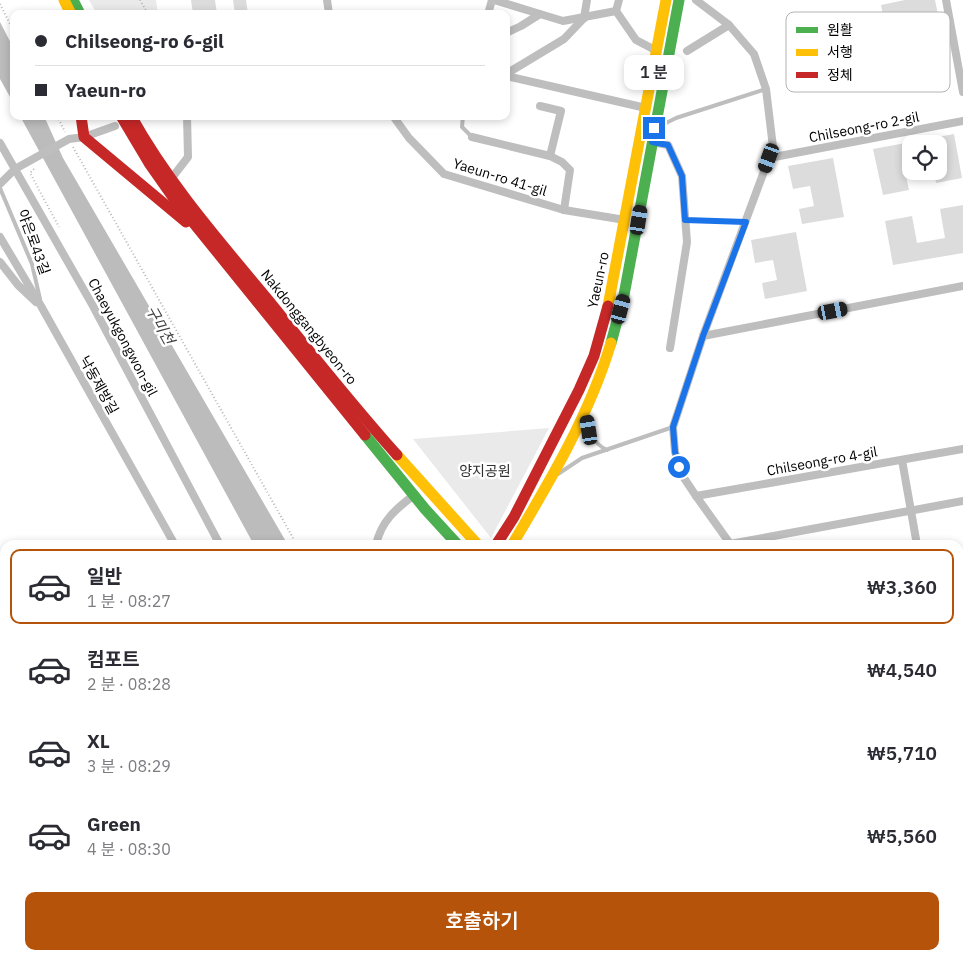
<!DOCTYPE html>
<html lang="ko">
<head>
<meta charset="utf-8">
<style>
  :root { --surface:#fff; --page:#f2f2f3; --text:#2b2b33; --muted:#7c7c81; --line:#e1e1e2; --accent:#b45309 }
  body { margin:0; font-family:"IBM Plex Sans","Noto Sans KR",sans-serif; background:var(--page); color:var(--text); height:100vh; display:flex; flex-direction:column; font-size:19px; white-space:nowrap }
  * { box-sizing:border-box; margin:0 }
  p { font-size:16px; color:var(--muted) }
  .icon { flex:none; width:28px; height:28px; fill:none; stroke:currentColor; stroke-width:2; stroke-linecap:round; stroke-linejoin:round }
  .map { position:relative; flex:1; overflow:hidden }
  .drawer { position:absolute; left:0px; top:540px; width:964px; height:420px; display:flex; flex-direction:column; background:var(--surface); border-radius:15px 15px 0 0; box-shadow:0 2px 8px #0003 }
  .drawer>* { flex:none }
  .banner { position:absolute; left:10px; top:10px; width:500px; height:110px; border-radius:10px; box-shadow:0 2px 8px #0003; display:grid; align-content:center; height:110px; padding:0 25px; background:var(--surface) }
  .fabs { position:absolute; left:902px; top:135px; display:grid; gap:10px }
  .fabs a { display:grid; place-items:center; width:45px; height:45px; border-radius:10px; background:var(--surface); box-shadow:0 2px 8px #0003; font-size:25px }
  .end { position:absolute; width:22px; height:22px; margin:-11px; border:6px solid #1a73e8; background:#fff; box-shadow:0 0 0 2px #fff }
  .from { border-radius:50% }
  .bubble { position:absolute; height:35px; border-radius:10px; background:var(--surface); box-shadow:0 2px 8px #0003; font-size:16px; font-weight:600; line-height:35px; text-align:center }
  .car { position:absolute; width:15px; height:30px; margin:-15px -8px; border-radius:6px; box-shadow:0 0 4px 1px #0007; background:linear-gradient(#222 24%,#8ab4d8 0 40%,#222 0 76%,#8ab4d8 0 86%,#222 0) }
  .banner b { display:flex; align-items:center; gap:18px; height:48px; font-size:19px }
  .banner b+b { border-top:1px solid var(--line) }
  .banner i { width:12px; height:12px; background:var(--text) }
  ul { padding:9px 0 0; list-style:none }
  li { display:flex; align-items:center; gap:15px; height:75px; margin:0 10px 8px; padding:0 15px; border:2px solid transparent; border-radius:10px }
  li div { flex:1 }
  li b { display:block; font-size:19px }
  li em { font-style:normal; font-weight:600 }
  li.current { border-color:var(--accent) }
  li>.icon { width:45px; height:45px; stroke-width:1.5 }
  .button { display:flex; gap:10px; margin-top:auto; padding:10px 25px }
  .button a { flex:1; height:58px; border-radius:10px; background:var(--accent); color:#fff; font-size:20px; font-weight:600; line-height:58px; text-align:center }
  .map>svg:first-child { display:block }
</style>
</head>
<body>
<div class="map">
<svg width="963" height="960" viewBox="0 0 963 960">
  <rect width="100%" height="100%" fill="#fff"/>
  <!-- green -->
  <g fill="#eaeaea">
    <polygon points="89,0 156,0 158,14 97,14"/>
    <polygon points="549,428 491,538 413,439"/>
  </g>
  <!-- water -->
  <g fill="#bcbcbc">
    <polygon points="0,22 14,49 14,104 0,79"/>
    <polygon points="20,116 44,116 63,158 288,545 254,545"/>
  </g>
  <!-- building -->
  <g fill="#dcdcdc">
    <polygon points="191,0 215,0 217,14 193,14"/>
    <polygon points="233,0 246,0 248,14 235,14"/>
    <polygon points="905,0 935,0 944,43 890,53 881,5"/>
    <polygon points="954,134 962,178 936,183 934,171 939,171 939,144 920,144 920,140"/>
    <polygon points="911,142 911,160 903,162 909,190 883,195 873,149"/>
    <polygon points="833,158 844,217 802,224 799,209 814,206 810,186 793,189 788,166"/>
    <polygon points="963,205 963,253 893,265 885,221 912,216 917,243 945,238 940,209"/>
    <polygon points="796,232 807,291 765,299 762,283 777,280 773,260 755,263 751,240"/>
  </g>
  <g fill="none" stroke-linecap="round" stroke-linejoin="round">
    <!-- path -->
    <g stroke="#b8b8b8" stroke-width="2" stroke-dasharray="1 2.5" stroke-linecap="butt">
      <polyline points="140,0 148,14"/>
      <polyline points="0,4 14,32"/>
      <polyline points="57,116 65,132"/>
      <polyline points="73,147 297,545"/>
      <polyline points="34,169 30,173 59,227"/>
      <polyline points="0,927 5,927"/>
      <polyline points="456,955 458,960"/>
      <polyline points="520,955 523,960"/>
      <polyline points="677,960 678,955"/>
    </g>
    <!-- lane -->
    <g stroke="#bebebe" stroke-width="4">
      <polyline points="463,116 462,127 472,137"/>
      <polyline points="658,127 676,118 766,89"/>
      <polyline points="0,188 32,264 40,299"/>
      <polyline points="686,220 746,222"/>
      <path d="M587,415c2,15 5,28 20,35"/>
      <polyline points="558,474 582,458 673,427"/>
      <polyline points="584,955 587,960"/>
    </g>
    <!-- street -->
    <g stroke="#bebebe" stroke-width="8">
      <polyline points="327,0 329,14"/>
      <polyline points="494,0 540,14"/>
      <polyline points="696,0 729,25 754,54 766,89 773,147 703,336 673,427 675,452 684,478 696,496 731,545"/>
      <polyline points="946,0 963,92"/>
      <polyline points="616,11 636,40 657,51"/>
      <polyline points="488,14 492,0"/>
      <polyline points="584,18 587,0"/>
      <polyline points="506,33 521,26 540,14 563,21 616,11 619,0"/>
      <polyline points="687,51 729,25"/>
      <polyline points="506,74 564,39 584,18"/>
      <polyline points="506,76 646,108"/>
      <polyline points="540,106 561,111 550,156"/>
      <polyline points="393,116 409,138 444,174 564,210 625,220"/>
      <polyline points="472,137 550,156 562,162 570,170 564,210"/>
      <polyline points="652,142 668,145 682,176 687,242 670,348"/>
      <polyline points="0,143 93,306 220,545"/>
      <polyline points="769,158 963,121"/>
      <polyline points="171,179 188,157 187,116"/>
      <polyline points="0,184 15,169 69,139 84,137 115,126"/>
      <polyline points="0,237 41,306 175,545"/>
      <polyline points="0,262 18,285 36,302"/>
      <polyline points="703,336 963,286"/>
      <polyline points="902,460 917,545"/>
      <polyline points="696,496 963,449"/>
      <polyline points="730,544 963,501"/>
      <path d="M376,545c5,-24 20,-36 38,-50"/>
      <polyline points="959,559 963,558"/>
      <polyline points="959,612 963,611"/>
      <polyline points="421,955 423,960"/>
      <polyline points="802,960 803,955"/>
    </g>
    <!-- fast -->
    <g stroke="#4caf50" stroke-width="11">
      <polyline points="73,0 80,14"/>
      <polyline points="611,343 624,295 679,0"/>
      <polyline points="365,435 425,509 458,545"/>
      <polyline points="959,662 963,661"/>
      <polyline points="959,890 963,882"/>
    </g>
    <!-- slow -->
    <g stroke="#ffc107" stroke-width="11">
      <polyline points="64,0 71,14"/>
      <polyline points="608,306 666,0"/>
      <polyline points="397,455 478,545"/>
      <path d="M512,545c38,-64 77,-129 99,-202"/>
      <polyline points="291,960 292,955"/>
      <polyline points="303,960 304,955"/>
      <polyline points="925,960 927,955"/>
      <polyline points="949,960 952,955"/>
    </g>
    <!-- jam -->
    <g stroke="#c62828" stroke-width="11">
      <polyline points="81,116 84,137 186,222"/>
      <polyline points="121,116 149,163 175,200 365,435"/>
      <path d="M131,116c37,67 89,126 138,185 42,52 84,105 128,154"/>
      <polyline points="496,545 514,517 579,390 594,356 608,306"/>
      <polyline points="959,674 963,673"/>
      <polyline points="959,940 963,931"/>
    </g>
  </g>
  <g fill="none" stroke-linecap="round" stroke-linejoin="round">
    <!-- route -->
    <polyline stroke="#1a73e8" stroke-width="6" points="654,128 652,142 668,145 682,176 685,220 746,222 703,336 673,427 675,452 679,467"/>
  </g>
  <g text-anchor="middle" stroke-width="5" stroke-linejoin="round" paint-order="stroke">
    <!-- street labels -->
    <g font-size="14" fill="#000" stroke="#fff">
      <text transform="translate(864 127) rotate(-11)" y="5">Chilseong-ro 2-gil</text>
      <text transform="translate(500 177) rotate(17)" y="5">Yaeun-ro 41-gil</text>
      <text transform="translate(34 242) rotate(70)" y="5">야은로43길</text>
      <text transform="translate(598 280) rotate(-78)" y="5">Yaeun-ro</text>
      <text transform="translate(309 327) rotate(51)" y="5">Nakdonggangbyeon-ro</text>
      <text transform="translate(123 337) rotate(62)" y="5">Chaeyukgongwon-gil</text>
      <text transform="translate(99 385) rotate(61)" y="5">낙동제방길</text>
      <text transform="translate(822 461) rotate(-10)" y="5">Chilseong-ro 4-gil</text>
    </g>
    <!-- park labels -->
    <g font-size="14" fill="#2f2f2f" stroke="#fff">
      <text x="485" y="476">양지공원</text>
    </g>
    <!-- water labels -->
    <g font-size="15" font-style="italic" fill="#404040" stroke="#fff">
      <text transform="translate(160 325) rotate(61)" y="5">구미천</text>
    </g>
  </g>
  <!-- legend -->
  <rect x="786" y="12" width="164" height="80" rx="8" fill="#fff" stroke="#b2b2b2" stroke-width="1"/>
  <rect x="796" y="27" width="22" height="6" fill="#4caf50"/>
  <rect x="796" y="49" width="22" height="7" fill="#ffc107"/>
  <rect x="796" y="72" width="22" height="6" fill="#c62828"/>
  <g font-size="14" fill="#000">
    <text x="827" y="35">원활</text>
    <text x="827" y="57">서행</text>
    <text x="827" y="80">정체</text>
  </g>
</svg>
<div class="fabs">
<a><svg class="icon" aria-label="locate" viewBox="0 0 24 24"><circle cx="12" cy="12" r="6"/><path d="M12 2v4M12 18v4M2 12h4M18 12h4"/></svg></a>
</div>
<i class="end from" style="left:679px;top:467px"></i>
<i class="end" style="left:654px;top:128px"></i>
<div class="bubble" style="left:624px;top:55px;width:60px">1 분</div>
<i class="car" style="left:769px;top:158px;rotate:200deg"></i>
<i class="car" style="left:639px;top:220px;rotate:9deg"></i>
<i class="car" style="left:621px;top:309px;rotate:15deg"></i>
<i class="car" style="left:833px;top:311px;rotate:79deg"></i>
<i class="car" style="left:589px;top:430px;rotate:351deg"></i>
<div class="banner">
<b><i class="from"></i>Chilseong-ro 6-gil</b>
<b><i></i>Yaeun-ro</b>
</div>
<section class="drawer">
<ul>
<li class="current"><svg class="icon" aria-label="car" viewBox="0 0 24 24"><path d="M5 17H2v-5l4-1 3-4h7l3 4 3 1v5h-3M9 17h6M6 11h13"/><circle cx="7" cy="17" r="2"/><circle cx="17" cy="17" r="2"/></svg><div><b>일반</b><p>1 분 · 08:27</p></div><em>₩3,360</em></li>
<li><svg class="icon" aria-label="car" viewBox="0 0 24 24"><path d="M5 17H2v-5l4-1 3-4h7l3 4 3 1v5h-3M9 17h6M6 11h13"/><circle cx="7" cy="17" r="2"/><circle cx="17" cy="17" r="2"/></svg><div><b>컴포트</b><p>2 분 · 08:28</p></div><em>₩4,540</em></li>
<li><svg class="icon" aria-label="car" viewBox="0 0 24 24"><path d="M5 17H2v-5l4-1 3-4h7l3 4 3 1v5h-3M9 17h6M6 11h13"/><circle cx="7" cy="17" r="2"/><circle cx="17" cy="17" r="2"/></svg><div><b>XL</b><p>3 분 · 08:29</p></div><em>₩5,710</em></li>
<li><svg class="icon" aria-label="car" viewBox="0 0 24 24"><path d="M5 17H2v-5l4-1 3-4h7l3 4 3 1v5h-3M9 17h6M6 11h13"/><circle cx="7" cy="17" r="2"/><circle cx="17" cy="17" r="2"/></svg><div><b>Green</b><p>4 분 · 08:30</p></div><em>₩5,560</em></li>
</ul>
<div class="button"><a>호출하기</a></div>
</section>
</div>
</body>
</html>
